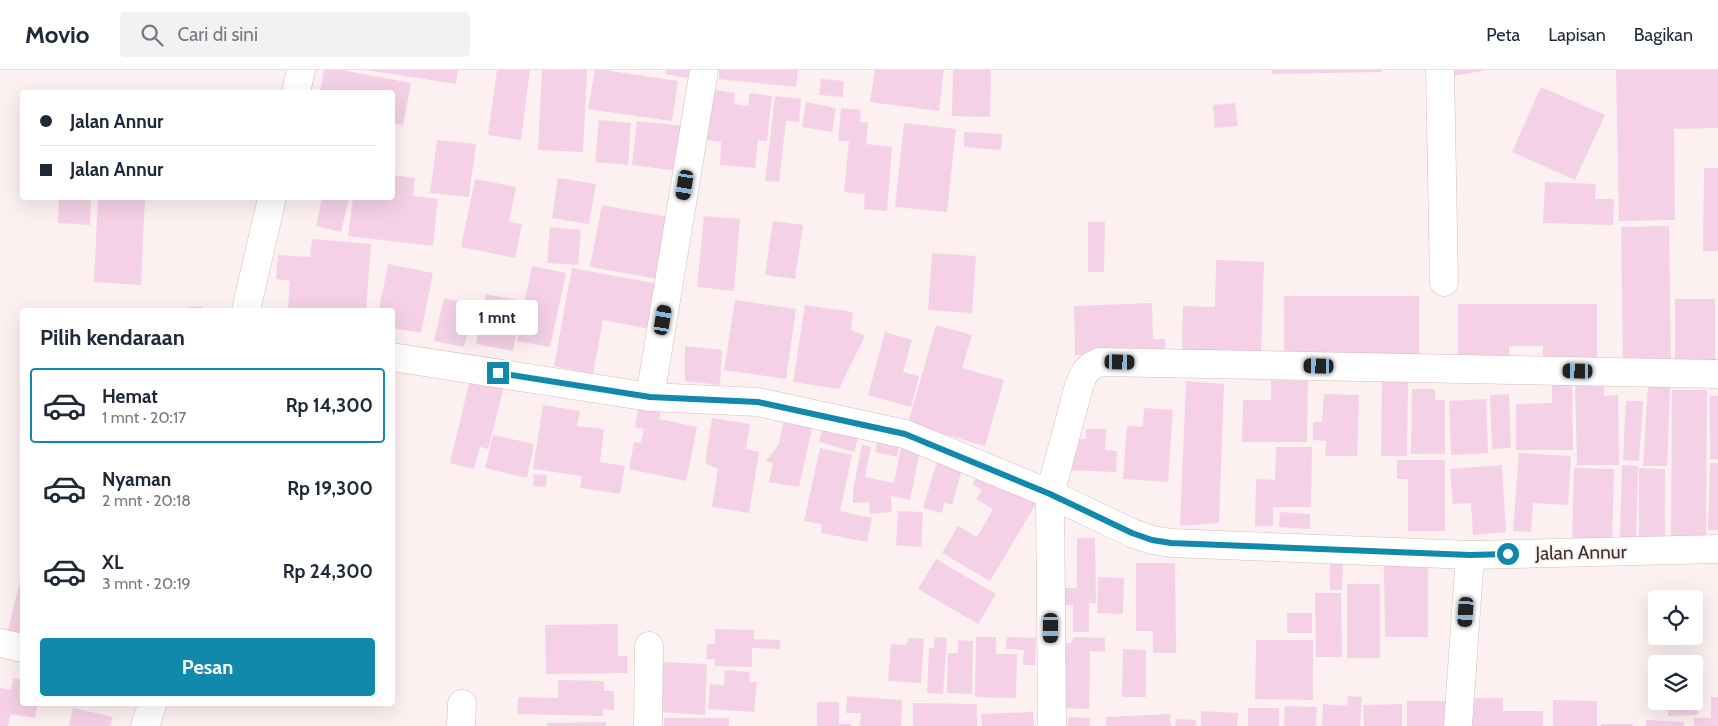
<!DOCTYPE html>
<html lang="id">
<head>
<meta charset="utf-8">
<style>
  :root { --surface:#fff; --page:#f2f2f3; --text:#1f2937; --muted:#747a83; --line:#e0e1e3; --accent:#1089ac }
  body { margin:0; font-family:Cabin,sans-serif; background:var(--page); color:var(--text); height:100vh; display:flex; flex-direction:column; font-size:19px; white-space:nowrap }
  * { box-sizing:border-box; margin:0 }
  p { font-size:16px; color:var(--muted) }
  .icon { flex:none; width:28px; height:28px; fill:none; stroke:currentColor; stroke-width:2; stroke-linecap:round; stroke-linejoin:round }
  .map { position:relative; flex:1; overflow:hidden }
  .side { position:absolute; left:20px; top:238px; width:375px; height:398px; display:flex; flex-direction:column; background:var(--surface); border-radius:5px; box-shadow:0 5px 20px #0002 }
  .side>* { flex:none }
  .guide { position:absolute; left:20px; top:20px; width:375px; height:110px; border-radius:5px; box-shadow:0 5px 20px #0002; display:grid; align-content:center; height:110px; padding:0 20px; background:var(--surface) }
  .controls { position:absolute; left:1648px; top:520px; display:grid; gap:10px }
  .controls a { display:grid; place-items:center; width:55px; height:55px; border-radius:5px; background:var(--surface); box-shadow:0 5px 20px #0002; font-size:25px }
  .end { position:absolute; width:22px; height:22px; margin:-11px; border:6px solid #1089ac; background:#fff; box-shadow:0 0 0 2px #fff }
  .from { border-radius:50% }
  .bubble { position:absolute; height:35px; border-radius:5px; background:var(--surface); box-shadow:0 5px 20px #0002; font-size:16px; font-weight:700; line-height:35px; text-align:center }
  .car { position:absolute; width:15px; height:30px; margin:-15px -8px; border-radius:6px; box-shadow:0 0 4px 1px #0007; background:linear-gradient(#222 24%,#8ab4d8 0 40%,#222 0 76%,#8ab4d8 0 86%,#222 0) }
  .guide b { display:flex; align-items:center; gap:18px; height:48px; font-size:19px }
  .guide b+b { border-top:1px solid var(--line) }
  .guide i { width:12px; height:12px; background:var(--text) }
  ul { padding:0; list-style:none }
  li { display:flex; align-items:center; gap:15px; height:75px; margin:0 10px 8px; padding:0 10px; border:2px solid transparent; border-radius:5px }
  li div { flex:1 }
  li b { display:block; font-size:19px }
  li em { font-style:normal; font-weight:700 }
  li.on { border-color:var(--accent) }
  li>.icon { width:45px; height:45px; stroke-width:1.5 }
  h2 { padding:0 20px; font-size:22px; line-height:60px }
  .button { display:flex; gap:10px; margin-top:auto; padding:10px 20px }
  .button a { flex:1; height:58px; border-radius:5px; background:var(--accent); color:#fff; font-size:20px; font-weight:700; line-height:58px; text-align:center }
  header { display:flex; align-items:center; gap:30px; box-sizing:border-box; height:70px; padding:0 25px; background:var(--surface); border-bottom:1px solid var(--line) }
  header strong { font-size:24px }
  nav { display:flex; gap:28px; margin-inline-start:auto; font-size:18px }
  .search { width:350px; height:45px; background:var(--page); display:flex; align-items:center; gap:12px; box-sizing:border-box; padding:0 18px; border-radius:5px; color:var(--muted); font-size:19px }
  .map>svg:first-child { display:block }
</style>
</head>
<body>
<header>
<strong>Movio</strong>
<div class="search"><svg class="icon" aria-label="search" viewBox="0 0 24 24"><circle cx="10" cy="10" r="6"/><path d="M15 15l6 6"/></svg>Cari di sini</div>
<nav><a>Peta</a><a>Lapisan</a><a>Bagikan</a></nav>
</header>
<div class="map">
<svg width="1718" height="656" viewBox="0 0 1718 656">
  <rect width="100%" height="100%" fill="#fdf0f1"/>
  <!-- building -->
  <g fill="#f4d1e6">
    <polygon points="324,0 342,0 411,13 403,55 392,53 392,22 320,22"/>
    <polygon points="366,0 458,0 456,14"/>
    <polygon points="497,0 530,0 521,70 488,65"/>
    <polygon points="542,0 587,0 583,82 538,80"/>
    <polygon points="595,0 604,0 678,11 672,51 588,39"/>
    <polygon points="666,0 695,0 694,9 665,4"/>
    <polygon points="719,0 798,0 796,17 719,9"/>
    <polygon points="875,0 944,0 939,41 870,32"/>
    <polygon points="953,0 991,0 990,47 952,46"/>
    <polygon points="1272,0 1381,0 1381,2 1272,4"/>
    <polygon points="1452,0 1482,0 1482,1 1453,6"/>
    <polygon points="1616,0 1718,0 1718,58 1674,59 1675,150 1619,151"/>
    <polygon points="821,9 844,11 843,27 819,25"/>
    <polygon points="1541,17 1605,45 1575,110 1512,82"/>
    <polygon points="710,19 735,23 734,34 748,36 750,23 772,26 767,71 758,70 755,98 720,95 721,72 701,69"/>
    <polygon points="775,26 801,29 799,52 786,51 779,112 765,111"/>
    <polygon points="806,32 836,38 832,62 802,57"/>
    <polygon points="1235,33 1238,56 1215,58 1213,35"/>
    <polygon points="841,38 861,40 860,52 868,52 866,74 892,77 887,141 864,139 865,124 844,122 849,71 838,71"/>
    <polygon points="599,50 631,53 628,95 595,92"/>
    <polygon points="637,51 685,56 680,101 632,95"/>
    <polygon points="904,53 956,59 947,142 895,137"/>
    <polygon points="964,62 1002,64 1001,80 964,77"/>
    <polygon points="437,70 476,74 469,127 430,123"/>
    <polygon points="1704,98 1718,98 1718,181 1703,181"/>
    <polygon points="392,105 415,108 413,126 438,129 433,176 348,166 353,128 392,128"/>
    <polygon points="558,108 596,114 589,154 552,148"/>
    <polygon points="475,109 516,117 509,152 522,154 515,188 461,177"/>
    <polygon points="1545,112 1596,114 1595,129 1614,129 1613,155 1543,153"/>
    <polygon points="59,128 91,128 90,155 58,153"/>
    <polygon points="98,128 145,128 141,215 94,212"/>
    <polygon points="322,128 349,128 341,162 316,156"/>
    <polygon points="602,135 668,147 657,209 590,197"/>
    <polygon points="704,146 740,149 734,221 697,217"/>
    <polygon points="773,151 803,155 795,209 765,205"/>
    <polygon points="1088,152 1105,152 1104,202 1088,202"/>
    <polygon points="1669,156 1671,291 1623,291 1621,157"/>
    <polygon points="550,157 581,160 578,195 547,193"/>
    <polygon points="312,169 371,174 366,240 288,239 290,211 276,209 278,185 310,187"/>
    <polygon points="932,183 976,186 972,243 928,240"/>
    <polygon points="1216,190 1264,192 1261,282 1182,280 1183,236 1215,237"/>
    <polygon points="388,194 433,203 421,263 392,258 392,240 379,240"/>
    <polygon points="532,196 566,203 550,277 517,271"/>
    <polygon points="572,198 658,214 649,259 603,250 593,304 554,296"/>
    <polygon points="486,224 523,231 513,281 476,274"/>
    <rect x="1284" y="226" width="135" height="59"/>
    <polygon points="444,228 474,235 464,277 434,271"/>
    <rect x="1675" y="229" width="40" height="61"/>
    <polygon points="735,230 796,239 786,309 724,300"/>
    <polygon points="1152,233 1153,269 1165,269 1165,282 1075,285 1074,236"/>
    <polygon points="1458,234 1597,234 1597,290 1543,290 1543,276 1509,276 1509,289 1458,289"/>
    <polygon points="805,235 853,242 851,260 865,266 839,319 793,312"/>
    <polygon points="202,236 202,240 190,240 190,237"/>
    <polygon points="936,255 972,265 962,298 1004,310 985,376 908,354"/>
    <polygon points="885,262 912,270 903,302 919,306 911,337 868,325"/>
    <polygon points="685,276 722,280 720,315 685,311"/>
    <polygon points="470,309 504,317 488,379 480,377 474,399 450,393"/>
    <polygon points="1271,310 1308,311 1307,372 1242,372 1243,330 1271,330"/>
    <polygon points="1604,310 1604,326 1618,325 1619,395 1577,395 1575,311"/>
    <polygon points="1186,311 1224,314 1219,453 1180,456"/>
    <polygon points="1382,311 1408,312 1407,386 1381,386"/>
    <polygon points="1552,315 1572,315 1573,380 1516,380 1516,334 1552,333"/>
    <polygon points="1648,316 1670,317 1667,396 1643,396"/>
    <polygon points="1412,319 1435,319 1435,330 1445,330 1445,384 1411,384"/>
    <polygon points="1672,320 1707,320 1706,467 1671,466"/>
    <polygon points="1324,324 1359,325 1357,386 1325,386 1326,371 1313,370 1313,352 1322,352"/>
    <polygon points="1509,324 1511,378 1492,379 1490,325"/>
    <rect x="1710" y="326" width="8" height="63"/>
    <polygon points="1486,329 1488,383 1451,385 1449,331"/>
    <polygon points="1626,331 1643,331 1639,391 1623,390"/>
    <polygon points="639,334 661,339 659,349 697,357 686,411 629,399 634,372 641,373 644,359 635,357"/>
    <polygon points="543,335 580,341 577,356 604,359 600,392 625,396 620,424 580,418 582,406 533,399"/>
    <polygon points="1144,338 1173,340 1168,412 1123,409 1127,356 1143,357"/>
    <polygon points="712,348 750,354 746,379 759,382 749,443 712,437 718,399 705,393"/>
    <polygon points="784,348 813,354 799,417 769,412 773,393 766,391 779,374"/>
    <polygon points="823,358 858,368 854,382 819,372"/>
    <polygon points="1086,359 1106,359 1105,380 1117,381 1116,402 1066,400 1068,368 1086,369"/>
    <polygon points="493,365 534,374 527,408 485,398"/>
    <polygon points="879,365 901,370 897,387 875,382"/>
    <polygon points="862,375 871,377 865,407 894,413 901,377 920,381 910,430 891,426 892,442 870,444 869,432 853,433 853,421"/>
    <polygon points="1276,377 1312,377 1311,437 1273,437 1273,456 1255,456 1256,409 1275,410"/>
    <polygon points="820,378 852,385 840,441 872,448 867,472 821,463 822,454 804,451"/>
    <polygon points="1519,383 1571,386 1568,435 1533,433 1531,462 1513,461"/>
    <polygon points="939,385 964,392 952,435 944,432 942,443 923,438"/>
    <polygon points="1397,390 1445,390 1445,461 1408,461 1408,409 1397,409"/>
    <polygon points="1710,393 1718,393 1718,460 1708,460"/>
    <polygon points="1502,395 1506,462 1473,465 1471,433 1453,434 1450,399"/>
    <polygon points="1622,395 1638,396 1636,469 1620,468"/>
    <polygon points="1574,398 1614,399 1612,472 1572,471"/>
    <polygon points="1639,398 1665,399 1665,467 1639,467"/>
    <polygon points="983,400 1040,427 990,511 942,483 958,456 977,467 993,439 976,429 982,420 972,414"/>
    <polygon points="534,404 547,405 546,417 533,416"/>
    <polygon points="898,441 923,442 921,477 896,475"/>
    <polygon points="1280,442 1310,444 1310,459 1279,457"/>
    <polygon points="1077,468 1095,468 1096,533 1089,533 1089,562 1073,562 1073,535 1060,535 1060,518 1077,518"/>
    <polygon points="936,489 996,524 978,554 918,519"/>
    <polygon points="1136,493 1175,493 1176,583 1153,583 1153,561 1136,561"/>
    <polygon points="1330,493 1343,493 1342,520 1330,520"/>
    <polygon points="1384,495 1428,495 1428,567 1385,567"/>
    <polygon points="22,503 22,563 8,560"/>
    <polygon points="1098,507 1124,508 1123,544 1097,543"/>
    <rect x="1347" y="514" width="33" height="74"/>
    <polygon points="1315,523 1341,523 1342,587 1316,587"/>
    <rect x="1287" y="543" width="25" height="20"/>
    <polygon points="618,554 618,586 627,586 627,603 546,604 545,555"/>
    <polygon points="715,559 754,560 754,569 780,570 780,579 752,578 752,597 715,596 715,589 706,589 707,574 715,574"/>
    <polygon points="935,567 947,568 943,624 927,623 929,578 934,578"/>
    <polygon points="976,567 996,567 996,584 1017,584 1016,628 975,627"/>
    <polygon points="1007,567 1036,568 1035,595 1023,595 1024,580 1006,579"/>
    <polygon points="1073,567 1105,568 1105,582 1090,581 1089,639 1056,638 1057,572 1072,573"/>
    <polygon points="909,568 924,569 921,613 888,611 891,574 906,575"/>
    <polygon points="958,570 973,571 972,624 947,623 948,583 958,583"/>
    <polygon points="1256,570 1313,570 1313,630 1255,629"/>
    <polygon points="1123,579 1146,580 1146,627 1122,627"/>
    <polygon points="663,592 707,594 705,645 660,642"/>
    <polygon points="725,600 750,602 749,612 757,612 754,642 708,639 710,614 724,615"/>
    <polygon points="13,608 22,610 22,632 38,632 35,648 10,644 8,656 0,656 0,618 11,620"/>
    <polygon points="558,610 604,611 604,621 614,621 614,640 603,639 603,646 517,644 518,627 558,628"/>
    <polygon points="847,626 902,630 901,656 860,656 861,643 846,643"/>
    <polygon points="1348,626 1362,627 1360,656 1322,656 1323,634 1347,636"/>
    <polygon points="1711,627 1718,627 1718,656 1694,656 1694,648 1711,648"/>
    <polygon points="1471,628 1503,628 1503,641 1543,641 1543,656 1470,656"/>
    <polygon points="1694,629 1698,629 1698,645 1668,646 1668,631 1694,631"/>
    <polygon points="1553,630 1597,631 1597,656 1553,656"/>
    <rect x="1407" y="631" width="40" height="25"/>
    <polygon points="817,632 839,632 839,654 851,654 851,656 817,656"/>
    <polygon points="913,633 977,634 977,656 913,656"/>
    <polygon points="1402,634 1402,656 1364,656 1363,635"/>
    <polygon points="1285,636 1317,637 1316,656 1284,656"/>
    <polygon points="73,638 113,647 110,656 69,656"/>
    <rect x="1248" y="638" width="31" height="18"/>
    <polygon points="1201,641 1238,643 1237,656 1201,656"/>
    <polygon points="1033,642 1034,656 982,656 981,644"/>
    <polygon points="1170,644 1171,656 1106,656 1106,647"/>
    <polygon points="1069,647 1090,648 1090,656 1068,656"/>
    <rect x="664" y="648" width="65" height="8"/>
    <polygon points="1176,649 1196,650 1196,656 1175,656"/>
    <polygon points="1646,650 1684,652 1684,656 1646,656"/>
    <polygon points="606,652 606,656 547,656 547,653"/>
    <rect x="1601" y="654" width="32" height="2"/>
  </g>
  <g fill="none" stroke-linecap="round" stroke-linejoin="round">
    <defs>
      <g id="minor">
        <polyline points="1440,0 1444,212"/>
        <polyline points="296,22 301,0"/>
        <polyline points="246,240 272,128"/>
        <polyline points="392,287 650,327 758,332 905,364 1050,424 1132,463 1152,470 1171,473 1470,485 1718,479"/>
        <polyline points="650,327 704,0"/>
        <polyline points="0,573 22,578"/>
        <polyline points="145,656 153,632"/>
        <polyline points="461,656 462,634"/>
        <polyline points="648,656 649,576"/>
        <path d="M1052,656l-2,-232 29,-108c6,-14 6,-18 21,-24l618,12"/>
        <polyline points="1458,656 1470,485"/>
      </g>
    </defs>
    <!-- minor casing -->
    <use href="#minor" stroke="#d8b9bc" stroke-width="29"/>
    <!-- minor -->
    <use href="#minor" stroke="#fff" stroke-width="28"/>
  </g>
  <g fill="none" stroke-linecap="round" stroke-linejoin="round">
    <!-- route -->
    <polyline stroke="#1089ac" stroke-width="6" points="498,303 650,327 758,332 905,364 1050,424 1132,463 1152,470 1171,473 1470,485 1508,484"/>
  </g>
  <g text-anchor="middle" stroke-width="4" stroke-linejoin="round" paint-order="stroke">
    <!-- street labels -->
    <g font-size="19" fill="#3c3031" stroke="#fdf0f1">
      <text transform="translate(1581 482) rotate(-1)" y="7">Jalan Annur</text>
    </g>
  </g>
</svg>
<div class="controls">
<a><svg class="icon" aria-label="locate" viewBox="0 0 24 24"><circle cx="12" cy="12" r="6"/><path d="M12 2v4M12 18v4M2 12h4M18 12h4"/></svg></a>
<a><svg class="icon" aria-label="layers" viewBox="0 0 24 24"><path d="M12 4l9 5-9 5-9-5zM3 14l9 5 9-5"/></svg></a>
</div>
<i class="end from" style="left:1508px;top:484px"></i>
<i class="end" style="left:498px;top:303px"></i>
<div class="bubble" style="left:456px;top:230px;width:82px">1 mnt</div>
<i class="car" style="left:685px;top:115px;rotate:189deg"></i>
<i class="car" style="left:663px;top:250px;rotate:9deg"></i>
<i class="car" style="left:1120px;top:292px;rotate:91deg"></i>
<i class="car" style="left:1319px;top:296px;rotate:271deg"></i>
<i class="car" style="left:1578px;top:301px;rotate:271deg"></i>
<i class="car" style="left:1466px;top:542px;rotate:184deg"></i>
<i class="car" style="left:1051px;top:558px;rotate:180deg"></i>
<div class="guide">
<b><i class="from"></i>Jalan Annur</b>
<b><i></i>Jalan Annur</b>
</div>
<section class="side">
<h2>Pilih kendaraan</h2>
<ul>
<li class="on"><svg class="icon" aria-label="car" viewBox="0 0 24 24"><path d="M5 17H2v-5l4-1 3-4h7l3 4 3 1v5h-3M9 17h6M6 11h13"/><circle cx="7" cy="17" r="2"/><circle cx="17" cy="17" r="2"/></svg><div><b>Hemat</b><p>1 mnt · 20:17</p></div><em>Rp 14,300</em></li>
<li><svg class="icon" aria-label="car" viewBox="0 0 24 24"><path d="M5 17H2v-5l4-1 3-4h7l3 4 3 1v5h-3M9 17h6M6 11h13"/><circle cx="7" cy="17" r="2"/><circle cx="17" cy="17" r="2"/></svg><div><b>Nyaman</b><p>2 mnt · 20:18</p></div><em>Rp 19,300</em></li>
<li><svg class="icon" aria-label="car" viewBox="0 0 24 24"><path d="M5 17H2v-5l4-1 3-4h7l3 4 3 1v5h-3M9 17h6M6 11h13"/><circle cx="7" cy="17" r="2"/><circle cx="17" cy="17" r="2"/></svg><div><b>XL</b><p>3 mnt · 20:19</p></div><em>Rp 24,300</em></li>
</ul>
<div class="button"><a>Pesan</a></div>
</section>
</div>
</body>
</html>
